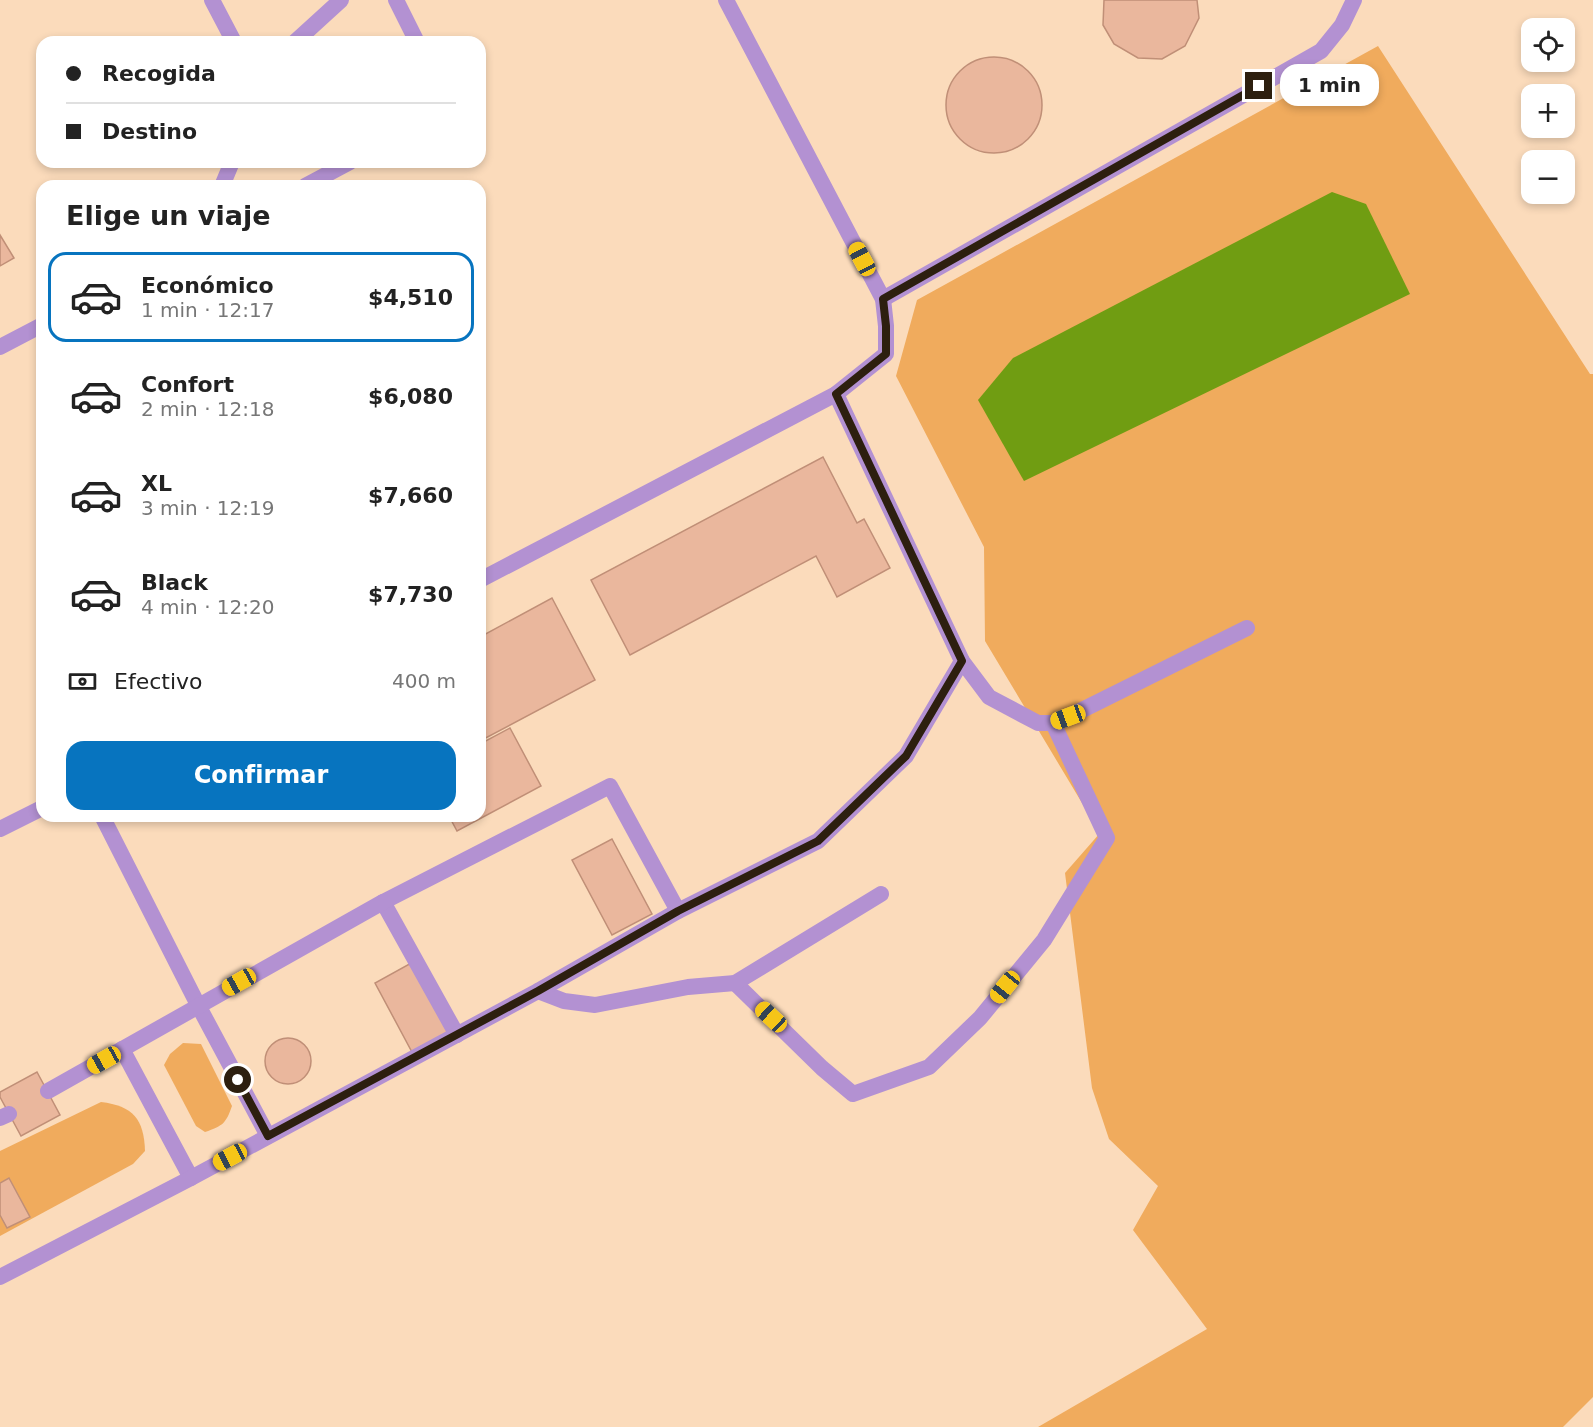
<!DOCTYPE html>
<html lang="es">
<head>
<meta charset="utf-8">
<style>
  :root { --surface:#fff; --page:#f2f2f2; --text:#222; --muted:#767676; --line:#e0e0e0; --accent:#0774bf }
  body { margin:0; font-family:"DejaVu Sans",sans-serif; background:var(--page); color:var(--text); height:100vh; display:flex; flex-direction:column; font-size:22px; white-space:nowrap }
  * { box-sizing:border-box; margin:0 }
  p { font-size:20px; color:var(--muted) }
  .icon { flex:none; width:33px; height:33px; fill:none; stroke:currentColor; stroke-width:2; stroke-linecap:round; stroke-linejoin:round }
  .map { position:relative; flex:1; overflow:hidden }
  .side { position:absolute; left:36px; top:180px; width:450px; height:642px; display:flex; flex-direction:column; background:var(--surface); border-radius:18px; box-shadow:0 3px 9px #0003 }
  .side>* { flex:none }
  .banner { position:absolute; left:36px; top:36px; width:450px; height:132px; border-radius:18px; box-shadow:0 3px 9px #0003; display:grid; align-content:center; height:132px; padding:0 30px; background:var(--surface) }
  .fabs { position:absolute; left:1521px; top:18px; display:grid; gap:12px }
  .fabs a { display:grid; place-items:center; width:54px; height:54px; border-radius:12px; background:var(--surface); box-shadow:0 3px 9px #0003; font-size:30px }
  .end { position:absolute; width:27px; height:27px; margin:-14px; border:8px solid #2d1f0f; background:#fff; box-shadow:0 0 0 3px #fff }
  .from { border-radius:50% }
  .bubble { position:absolute; height:42px; border-radius:18px; background:var(--surface); box-shadow:0 3px 9px #0003; font-size:20px; font-weight:700; line-height:42px; text-align:center }
  .car { position:absolute; width:18px; height:36px; margin:-18px -9px; border-radius:8px; box-shadow:0 0 4px 2px #0007; background:linear-gradient(#f5c518 24%,#345 0 40%,#f5c518 0 76%,#345 0 86%,#f5c518 0) }
  .banner b { display:flex; align-items:center; gap:21px; height:57px; font-size:22px }
  .banner b+b { border-top:2px solid var(--line) }
  .banner i { width:15px; height:15px; background:var(--text) }
  ul { padding:0; list-style:none }
  li { display:flex; align-items:center; gap:18px; height:90px; margin:0 12px 9px; padding:0 18px; border:3px solid transparent; border-radius:18px }
  li div { flex:1 }
  li b { display:block; font-size:22px }
  li em { font-style:normal; font-weight:700 }
  li.current { border-color:var(--accent) }
  li>.icon { width:54px; height:54px; stroke-width:1.5 }
  h2 { padding:0 30px; font-size:27px; line-height:72px }
  .pay { display:flex; align-items:center; gap:15px; height:66px; padding:0 30px; font-size:22px }
  .pay p { margin-inline-start:auto }
  .primary-button { display:flex; gap:12px; margin-top:auto; padding:12px 30px }
  .primary-button a { flex:1; height:69px; border-radius:18px; background:var(--accent); color:#fff; font-size:24px; font-weight:700; line-height:69px; text-align:center }
  .map>svg:first-child { display:block }
</style>
</head>
<body>
<div class="map">
<svg width="1593" height="1427" viewBox="0 0 1593 1427">
  <rect width="100%" height="100%" fill="#fbdbbb"/>
  <!-- green -->
  <g fill="#f0ab5d">
    <polygon points="1378,46 1590,374 1593,374 1593,1397 1563,1427 1038,1427 1207,1329 1133,1230 1158,1186 1109,1139 1092,1088 1065,873 1100,833 985,641 984,547 896,376 917,300"/>
    <path d="M183,1043l18,1 31,62c-6,17 -9,20 -27,26l-9,-6 -32,-61 6,-11z"/>
    <path d="M101,1102c32,4 43,17 44,49l-12,13 -133,72v-85z"/>
  </g>
  <!-- water -->
  <polygon fill="#709d12" points="1332,192 1366,204 1410,294 1024,481 978,400 1013,358"/>
  <!-- building -->
  <g fill="#eab79d" stroke="#c08f77" stroke-width="1.5">
    <polygon points="1104,0 1197,0 1199,18 1185,46 1162,59 1138,58 1114,44 1103,25"/>
    <circle cx="994" cy="105" r="48"/>
    <polygon points="0,235 14,258 0,266"/>
    <polygon points="823,457 857,523 864,519 890,568 837,597 816,556 630,655 591,580"/>
    <polygon points="552,598 595,680 480,741 480,637"/>
    <polygon points="510,728 541,786 457,831 449,816 480,816 480,744"/>
    <polygon points="612,839 652,914 612,935 572,860"/>
    <polygon points="413,962 451,1034 413,1054 375,983"/>
    <circle cx="288" cy="1061" r="23"/>
    <polygon points="37,1072 60,1115 21,1136 0,1097 0,1092"/>
    <polygon points="9,1178 30,1217 7,1228 0,1215 0,1183"/>
  </g>
  <g fill="none" stroke-linecap="round" stroke-linejoin="round">
    <!-- service -->
    <g stroke="#b391d2" stroke-width="16">
      <polyline points="212,0 234,42"/>
      <polyline points="396,0 417,42"/>
      <polyline points="295,42 341,0"/>
      <polyline points="222,186 232,162"/>
      <polyline points="305,186 350,162"/>
      <polyline points="883,299 1321,51 1342,25 1354,0"/>
      <polyline points="0,347 42,325"/>
      <polyline points="836,394 962,661 989,697 1038,723 1053,723 1068,717 1247,628"/>
      <polyline points="480,580 836,394 886,354 886,326 883,299 726,0"/>
      <polyline points="102,816 198,1005 268,1136"/>
      <polyline points="0,829 42,808"/>
      <polyline points="383,902 457,1035"/>
      <polyline points="735,983 822,1068 853,1094 929,1067 980,1018 1044,940 1107,838 1053,723"/>
      <polyline points="538,991 564,1001 595,1005 688,987 735,983 881,894"/>
      <polyline points="122,1049 191,1178"/>
      <polyline points="48,1091 383,902 610,786 678,911"/>
      <polyline points="0,1118 9,1114"/>
      <polyline points="0,1277 191,1178 538,991 678,911 818,841 906,756 962,661"/>
    </g>
  </g>
  <g fill="none" stroke-linecap="round" stroke-linejoin="round">
    <!-- route -->
    <polyline stroke="#2d1f0f" stroke-width="8" points="238,1080 268,1136 538,991 678,911 818,841 906,756 962,661 836,394 886,354 886,326 883,299 1259,86"/>
  </g>
</svg>
<div class="fabs">
<a><svg class="icon" aria-label="locate" viewBox="0 0 24 24"><circle cx="12" cy="12" r="6"/><path d="M12 2v4M12 18v4M2 12h4M18 12h4"/></svg></a>
<a>+</a>
<a>−</a>
</div>
<i class="end from" style="left:238px;top:1080px"></i>
<i class="end" style="left:1259px;top:86px"></i>
<div class="bubble" style="left:1280px;top:64px;width:99px">1 min</div>
<i class="car" style="left:862px;top:259px;rotate:332deg"></i>
<i class="car" style="left:1068px;top:717px;rotate:250deg"></i>
<i class="car" style="left:239px;top:982px;rotate:241deg"></i>
<i class="car" style="left:1005px;top:987px;rotate:219deg"></i>
<i class="car" style="left:771px;top:1017px;rotate:313deg"></i>
<i class="car" style="left:104px;top:1060px;rotate:241deg"></i>
<i class="car" style="left:230px;top:1157px;rotate:242deg"></i>
<div class="banner">
<b><i class="from"></i>Recogida</b>
<b><i></i>Destino</b>
</div>
<section class="side">
<h2>Elige un viaje</h2>
<ul>
<li class="current"><svg class="icon" aria-label="car" viewBox="0 0 24 24"><path d="M5 17H2v-5l4-1 3-4h7l3 4 3 1v5h-3M9 17h6M6 11h13"/><circle cx="7" cy="17" r="2"/><circle cx="17" cy="17" r="2"/></svg><div><b>Económico</b><p>1 min · 12:17</p></div><em>$4,510</em></li>
<li><svg class="icon" aria-label="car" viewBox="0 0 24 24"><path d="M5 17H2v-5l4-1 3-4h7l3 4 3 1v5h-3M9 17h6M6 11h13"/><circle cx="7" cy="17" r="2"/><circle cx="17" cy="17" r="2"/></svg><div><b>Confort</b><p>2 min · 12:18</p></div><em>$6,080</em></li>
<li><svg class="icon" aria-label="car" viewBox="0 0 24 24"><path d="M5 17H2v-5l4-1 3-4h7l3 4 3 1v5h-3M9 17h6M6 11h13"/><circle cx="7" cy="17" r="2"/><circle cx="17" cy="17" r="2"/></svg><div><b>XL</b><p>3 min · 12:19</p></div><em>$7,660</em></li>
<li><svg class="icon" aria-label="car" viewBox="0 0 24 24"><path d="M5 17H2v-5l4-1 3-4h7l3 4 3 1v5h-3M9 17h6M6 11h13"/><circle cx="7" cy="17" r="2"/><circle cx="17" cy="17" r="2"/></svg><div><b>Black</b><p>4 min · 12:20</p></div><em>$7,730</em></li>
</ul>
<div class="pay"><svg class="icon" aria-label="cash" viewBox="0 0 24 24"><path d="M3 7h18v10H3z"/><circle cx="12" cy="12" r="2"/></svg>Efectivo<p>400 m</p></div>
<div class="primary-button"><a>Confirmar</a></div>
</section>
</div>
</body>
</html>
